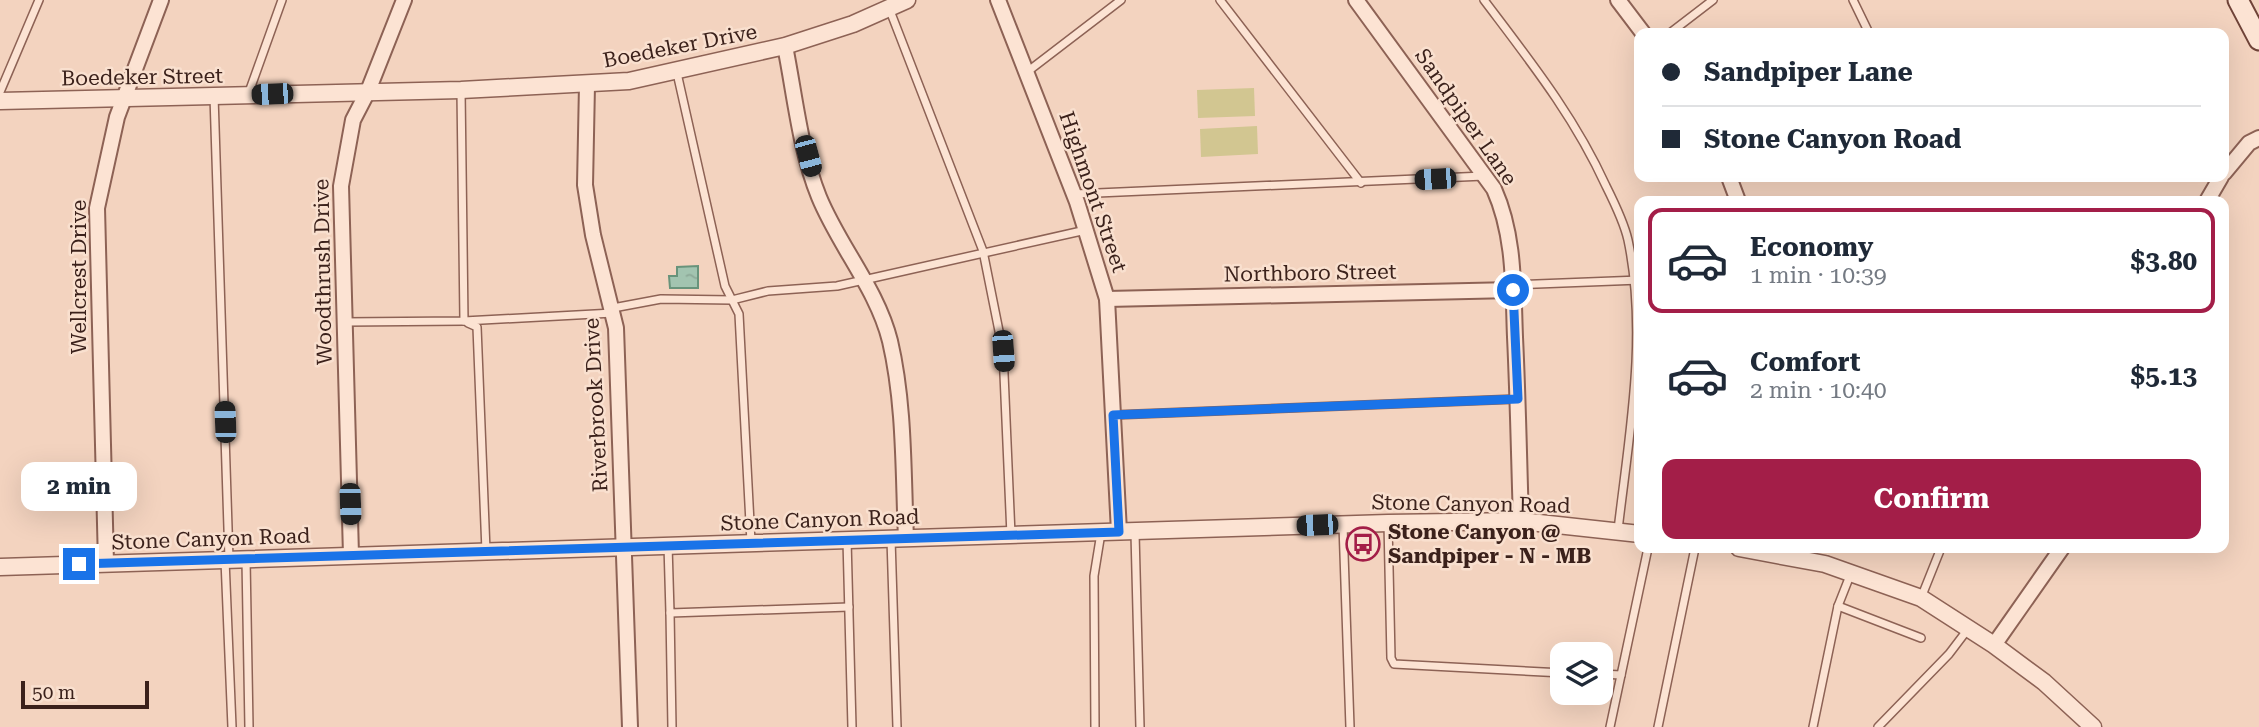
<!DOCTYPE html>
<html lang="en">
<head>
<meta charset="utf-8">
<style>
  :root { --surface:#fff; --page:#f6f6f7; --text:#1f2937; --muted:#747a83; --line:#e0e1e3; --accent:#a31e48 }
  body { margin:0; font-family:"Roboto Serif",serif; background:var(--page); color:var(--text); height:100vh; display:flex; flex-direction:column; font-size:26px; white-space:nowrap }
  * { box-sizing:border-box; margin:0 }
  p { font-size:23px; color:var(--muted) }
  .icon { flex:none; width:38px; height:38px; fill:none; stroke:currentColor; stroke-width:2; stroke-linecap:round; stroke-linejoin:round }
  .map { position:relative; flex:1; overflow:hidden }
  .side { position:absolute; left:1634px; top:196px; width:595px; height:357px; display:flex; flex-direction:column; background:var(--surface); border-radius:14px; box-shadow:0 7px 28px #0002 }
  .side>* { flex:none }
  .banner { position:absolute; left:1634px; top:28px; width:595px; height:154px; border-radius:14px; box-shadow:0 7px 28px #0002; display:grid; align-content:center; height:154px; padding:0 28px; background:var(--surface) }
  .buttons { position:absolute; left:1550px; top:642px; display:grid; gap:14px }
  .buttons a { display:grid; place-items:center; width:63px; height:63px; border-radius:14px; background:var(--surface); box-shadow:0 7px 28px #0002; font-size:35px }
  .scale { position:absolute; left:21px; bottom:18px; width:128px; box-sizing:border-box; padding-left:7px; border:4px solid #3b211b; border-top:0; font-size:19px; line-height:24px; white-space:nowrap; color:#3b211b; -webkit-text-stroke:5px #f9e0cf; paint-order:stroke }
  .end { position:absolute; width:32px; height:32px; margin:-16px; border:9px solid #1a73e8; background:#fff; box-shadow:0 0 0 4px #fff }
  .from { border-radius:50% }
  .bubble { position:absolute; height:49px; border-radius:14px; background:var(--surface); box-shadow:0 7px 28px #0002; font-size:23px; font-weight:700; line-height:49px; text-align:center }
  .car { position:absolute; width:21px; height:42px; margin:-21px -10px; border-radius:9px; box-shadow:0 0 5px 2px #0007; background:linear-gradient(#222 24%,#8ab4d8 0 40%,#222 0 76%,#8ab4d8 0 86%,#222 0) }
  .banner b { display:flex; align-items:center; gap:24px; height:66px; font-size:26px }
  .banner b+b { border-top:2px solid var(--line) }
  .banner i { width:18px; height:18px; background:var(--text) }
  ul { padding:12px 0 0; list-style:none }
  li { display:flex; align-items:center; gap:21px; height:105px; margin:0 14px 10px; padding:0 14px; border:4px solid transparent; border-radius:14px }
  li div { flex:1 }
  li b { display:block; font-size:26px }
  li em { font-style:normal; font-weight:700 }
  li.on { border-color:var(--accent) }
  li>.icon { width:63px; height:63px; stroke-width:1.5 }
  .action { display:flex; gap:14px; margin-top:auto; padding:14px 28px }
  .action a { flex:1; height:80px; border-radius:14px; background:var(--accent); color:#fff; font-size:28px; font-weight:700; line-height:80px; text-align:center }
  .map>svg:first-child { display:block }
</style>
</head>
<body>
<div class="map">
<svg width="2259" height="727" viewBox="0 0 2259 727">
  <defs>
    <pattern id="water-ripples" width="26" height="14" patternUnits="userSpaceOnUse" patternTransform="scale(1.75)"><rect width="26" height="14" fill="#a2c4b0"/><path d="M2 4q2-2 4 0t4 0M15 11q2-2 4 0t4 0" fill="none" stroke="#8ca897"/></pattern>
  </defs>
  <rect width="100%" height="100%" fill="#f3d3bf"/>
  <!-- park -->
  <g fill="#d2c691">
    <polygon points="1254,88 1255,116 1198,118 1197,90"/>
    <polygon points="1257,126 1258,154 1201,157 1200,129"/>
  </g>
  <!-- water -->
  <polygon fill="url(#water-ripples)" stroke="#68937b" stroke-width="2" points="698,266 698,288 670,288 669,276 677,276 677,267"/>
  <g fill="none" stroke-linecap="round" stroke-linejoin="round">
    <defs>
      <g id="service">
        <polyline points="1220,0 1361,183"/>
        <path d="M1484,0c46,61 90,116 122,186 8,16 18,36 22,54 20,95 1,195 -10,290"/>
        <polyline points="1853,0 1869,33"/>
        <polyline points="889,8 983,251 1003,351 1011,535"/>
        <polyline points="1670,33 1713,0"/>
        <polyline points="1027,72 1121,0"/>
        <polyline points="677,73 725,286 739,314 751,542"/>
        <polyline points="461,91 464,321"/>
        <polyline points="0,92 39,0"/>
        <polyline points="248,95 282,0"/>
        <polyline points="214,96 229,559"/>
        <polyline points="1075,194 1484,176"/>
        <polyline points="1513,285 1640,280"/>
        <polyline points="613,308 661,299 732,300 768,291 837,286 1086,230"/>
        <polyline points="345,322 464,321 613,313"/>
        <polyline points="468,323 477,327 486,551"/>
        <polyline points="1113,415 1517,399"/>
        <polyline points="1388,523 1391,658 1394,664 1563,673"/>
        <polyline points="1343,525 1350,727"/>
        <polyline points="1135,533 1140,727"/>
        <polyline points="891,539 897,727"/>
        <polyline points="847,540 852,727"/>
        <polyline points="668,545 670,613 849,607"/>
        <polyline points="225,560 232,727"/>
        <polyline points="246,560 249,727"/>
        <polyline points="1921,598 1941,548"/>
        <polyline points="1838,606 1921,638"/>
        <polyline points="670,613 672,727"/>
        <polyline points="1601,674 1621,675"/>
        <polyline points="1095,727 1094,576 1101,533"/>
        <polyline points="1610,727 1648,548"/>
        <polyline points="1658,727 1695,548"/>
        <polyline points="1813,727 1838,606 1851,573"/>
        <polyline points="1878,727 1949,654 1968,629"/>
      </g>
      <g id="minor">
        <polyline points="998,0 1077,202 1107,299 1119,532"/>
        <path d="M1356,0l138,189c21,47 19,98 21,148 3,62 4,123 6,184"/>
        <polyline points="1618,0 1643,33"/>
        <path d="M785,46c10,50 15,104 34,151 20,49 58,92 71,144 15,64 13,133 16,197"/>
        <polyline points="587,85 585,185 593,235 616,328 630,727"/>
        <polyline points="2224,173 2249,143 2259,138"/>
        <polyline points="1729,177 1738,201"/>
        <polyline points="2207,201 2221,177"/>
        <polyline points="1107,299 1513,290"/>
        <polyline points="351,555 341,186 353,120 368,91 404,0"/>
        <polyline points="106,563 97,208 117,117 161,0"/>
        <polyline points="1994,645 2062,548"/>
      </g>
      <g id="tertiary">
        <polyline points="0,101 461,90 629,81 785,46 853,24 907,0"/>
        <polyline points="1739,548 1825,564 1921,598 1994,645 2044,682 2093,727"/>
        <polyline points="0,567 1388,523 1521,521 1640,534"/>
      </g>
      <polyline id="secondary" points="2238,0 2259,40"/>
    </defs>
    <!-- service casing -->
    <use href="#service" stroke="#8d6255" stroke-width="10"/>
    <!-- minor casing -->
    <use href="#minor" stroke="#8d6255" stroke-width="18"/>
    <!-- tertiary casing -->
    <use href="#tertiary" stroke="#8d6255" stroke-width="19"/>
    <!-- secondary casing -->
    <use href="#secondary" stroke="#6f4338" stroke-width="23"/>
    <!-- service -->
    <use href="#service" stroke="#fce3d3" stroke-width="7"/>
    <!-- minor -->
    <use href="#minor" stroke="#fce3d3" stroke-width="14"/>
    <!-- tertiary -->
    <use href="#tertiary" stroke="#fce3d3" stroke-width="16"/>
    <!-- secondary -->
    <use href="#secondary" stroke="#fce3d3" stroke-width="19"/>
  </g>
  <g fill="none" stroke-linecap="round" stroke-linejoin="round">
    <!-- route -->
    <polyline stroke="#1a73e8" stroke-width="9" points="79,564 1119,532 1113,415 1518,399 1513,290"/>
  </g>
  <!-- icons -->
  <defs>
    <symbol id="bus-ring" viewBox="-11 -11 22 22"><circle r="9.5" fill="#f9e0cf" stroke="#a31e48" stroke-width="1.5"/><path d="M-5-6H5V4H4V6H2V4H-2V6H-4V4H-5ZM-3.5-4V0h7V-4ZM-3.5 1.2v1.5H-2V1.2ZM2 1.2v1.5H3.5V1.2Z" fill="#a31e48"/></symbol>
  </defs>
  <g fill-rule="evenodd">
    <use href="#bus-ring" x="1344" y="525" width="38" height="38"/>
  </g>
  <g text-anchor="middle" stroke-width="5" stroke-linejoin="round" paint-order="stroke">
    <!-- street labels -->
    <g font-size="21" fill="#3b211b" stroke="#f9e0cf">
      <text transform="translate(680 46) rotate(-11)" y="7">Boedeker Drive</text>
      <text transform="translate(142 77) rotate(-1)" y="7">Boedeker Street</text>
      <text transform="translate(1466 117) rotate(55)" y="7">Sandpiper Lane</text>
      <text transform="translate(1093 192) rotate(71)" y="7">Highmont Street</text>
      <text transform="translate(323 272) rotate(-91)" y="7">Woodthrush Drive</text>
      <text transform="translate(1310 273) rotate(-1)" y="7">Northboro Street</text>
      <text transform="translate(79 277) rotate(-90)" y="7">Wellcrest Drive</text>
      <text transform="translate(596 405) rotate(-93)" y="7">Riverbrook Drive</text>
      <text transform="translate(1471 504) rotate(1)" y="7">Stone Canyon Road</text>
      <text transform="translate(820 520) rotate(-2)" y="7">Stone Canyon Road</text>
      <text transform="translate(211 539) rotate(-2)" y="7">Stone Canyon Road</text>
    </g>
    <!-- poi labels -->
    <g font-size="21" font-weight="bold" fill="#3b211b" stroke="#f9e0cf" text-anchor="start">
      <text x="1388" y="539">Stone Canyon @<tspan x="1388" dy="24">Sandpiper - N - MB</tspan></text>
    </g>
  </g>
</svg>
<div class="buttons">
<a><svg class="icon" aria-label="layers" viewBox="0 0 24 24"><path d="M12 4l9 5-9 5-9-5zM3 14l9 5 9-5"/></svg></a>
</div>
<div class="scale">50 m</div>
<i class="end from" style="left:1513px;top:290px"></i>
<i class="end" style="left:79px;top:564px"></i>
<div class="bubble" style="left:21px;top:462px;width:116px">2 min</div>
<i class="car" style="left:272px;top:94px;rotate:268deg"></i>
<i class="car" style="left:808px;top:156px;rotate:165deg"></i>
<i class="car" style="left:1435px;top:179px;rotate:267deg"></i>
<i class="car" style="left:1003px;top:351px;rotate:176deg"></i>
<i class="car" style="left:225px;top:422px;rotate:358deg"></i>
<i class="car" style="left:350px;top:504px;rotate:178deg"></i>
<i class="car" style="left:1317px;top:525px;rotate:268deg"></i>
<div class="banner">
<b><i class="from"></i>Sandpiper Lane</b>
<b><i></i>Stone Canyon Road</b>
</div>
<section class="side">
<ul>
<li class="on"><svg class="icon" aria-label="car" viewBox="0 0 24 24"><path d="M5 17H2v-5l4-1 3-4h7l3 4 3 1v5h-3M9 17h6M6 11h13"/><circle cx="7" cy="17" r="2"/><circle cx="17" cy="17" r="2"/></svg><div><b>Economy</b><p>1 min · 10:39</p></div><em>$3.80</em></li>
<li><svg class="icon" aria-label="car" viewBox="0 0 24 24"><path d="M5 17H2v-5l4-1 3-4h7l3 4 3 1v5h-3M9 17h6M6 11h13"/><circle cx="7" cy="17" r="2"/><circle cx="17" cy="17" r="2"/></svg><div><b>Comfort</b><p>2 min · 10:40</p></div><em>$5.13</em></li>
</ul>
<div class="action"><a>Confirm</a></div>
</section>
</div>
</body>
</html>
